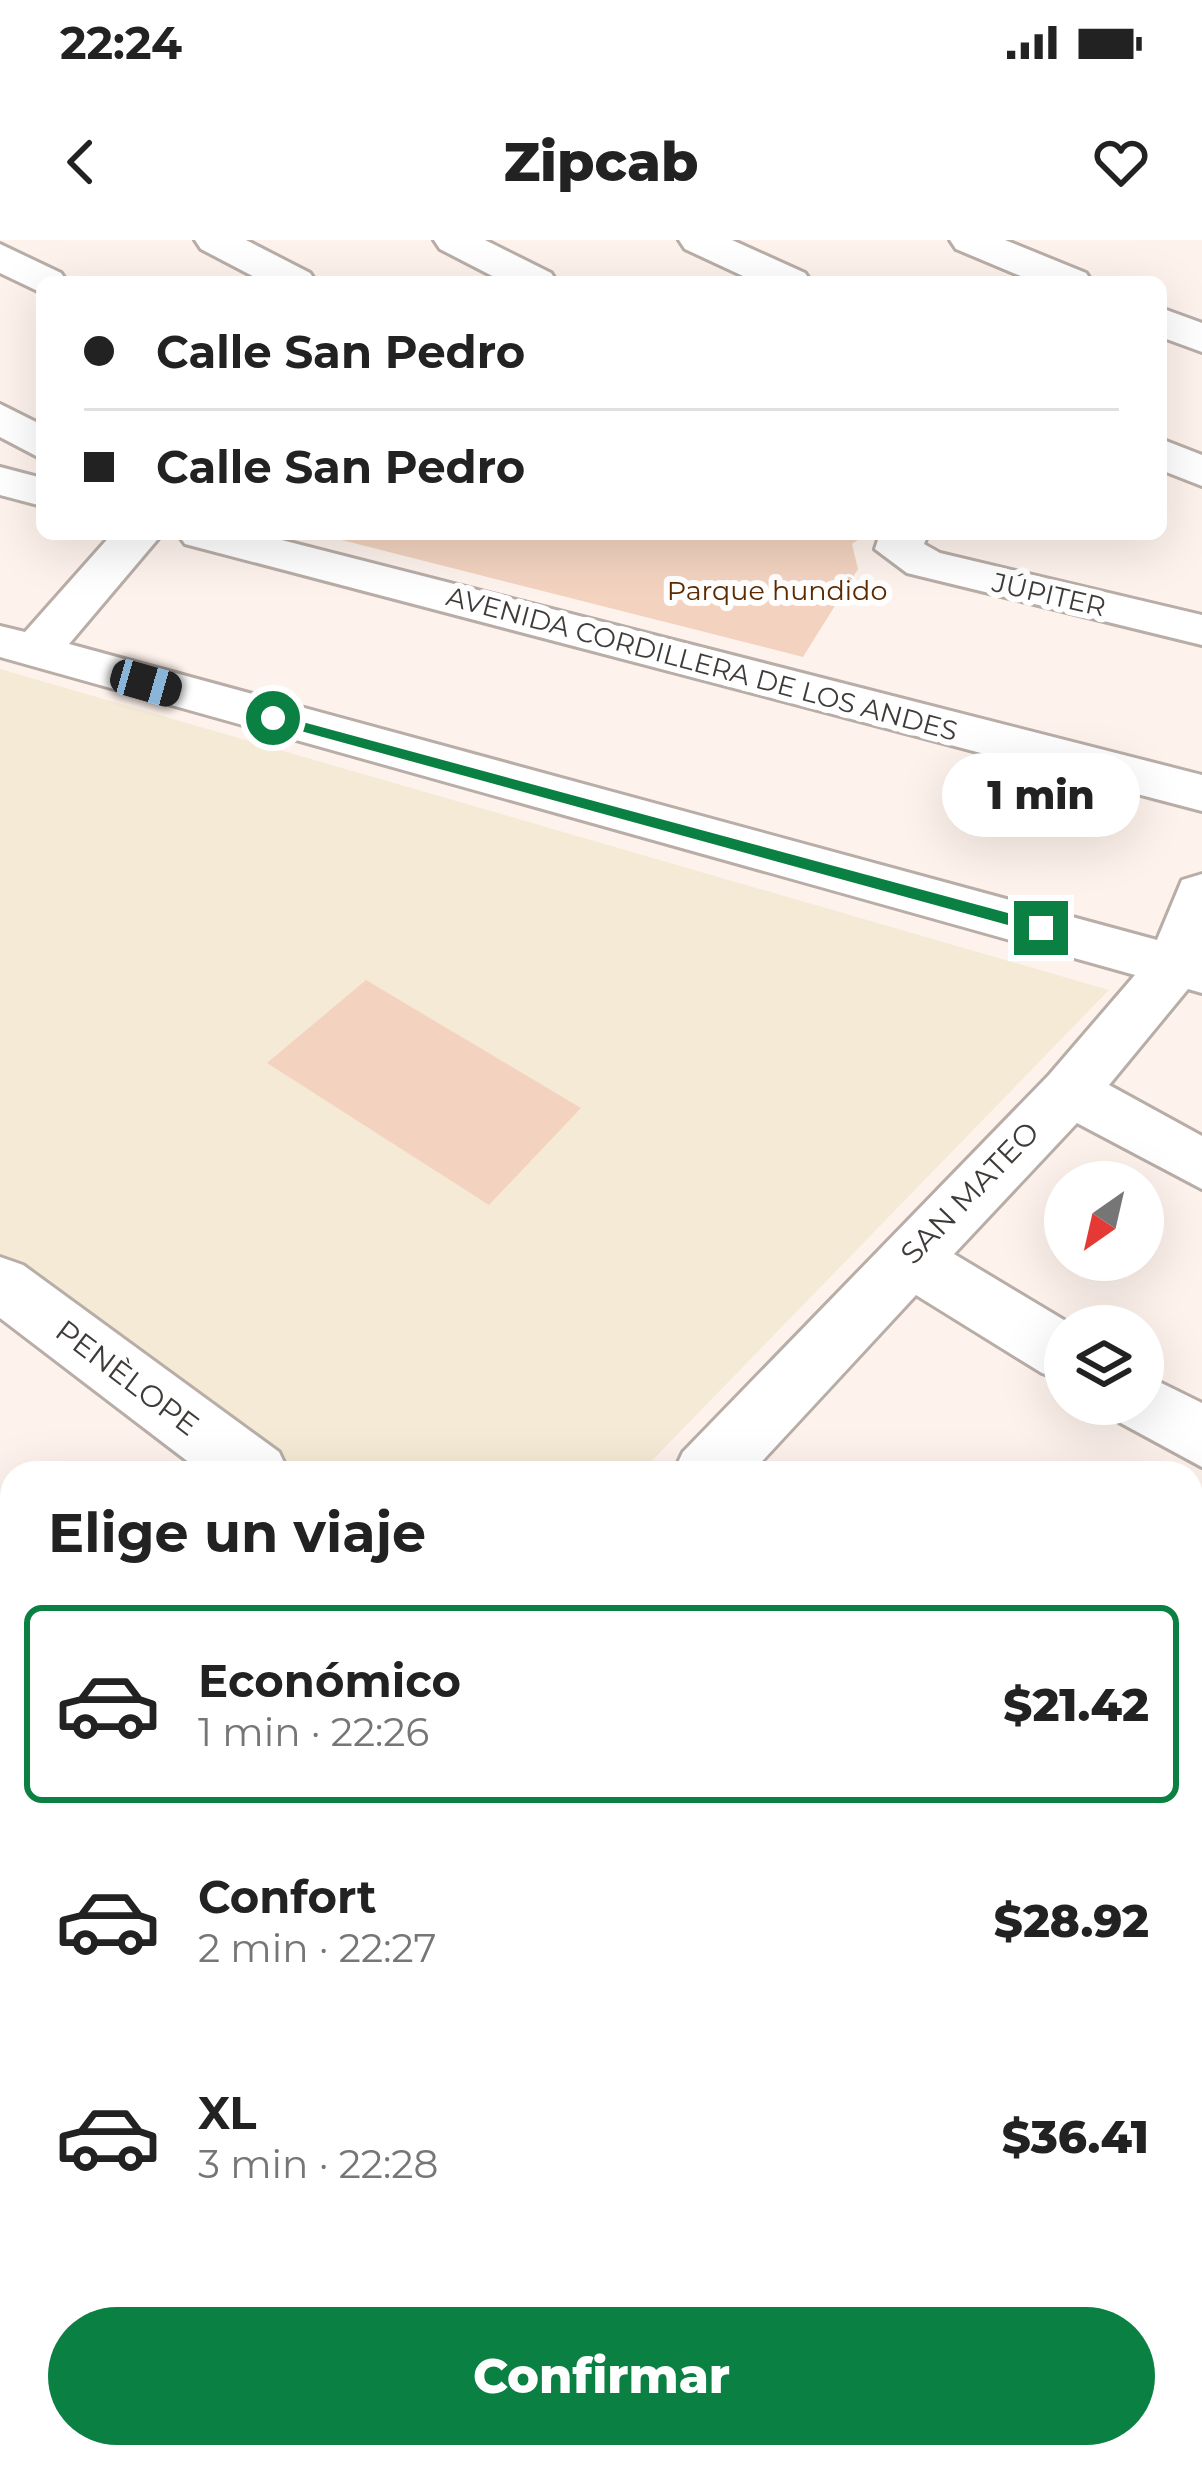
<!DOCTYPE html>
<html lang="es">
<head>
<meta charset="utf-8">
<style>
  :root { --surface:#fff; --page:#f6f6f6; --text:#222; --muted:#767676; --line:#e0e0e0; --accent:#0b8043 }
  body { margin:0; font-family:Montserrat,sans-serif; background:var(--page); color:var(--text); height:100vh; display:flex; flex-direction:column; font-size:45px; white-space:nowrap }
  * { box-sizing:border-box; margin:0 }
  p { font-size:39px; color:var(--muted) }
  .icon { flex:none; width:66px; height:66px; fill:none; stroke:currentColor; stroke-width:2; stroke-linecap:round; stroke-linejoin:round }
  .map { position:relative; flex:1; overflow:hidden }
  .drawer { position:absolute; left:0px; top:1221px; width:1203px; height:1008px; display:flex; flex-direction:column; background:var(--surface); border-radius:36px 36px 0 0; box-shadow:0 12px 48px #0002 }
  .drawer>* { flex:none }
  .hud { position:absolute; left:36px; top:36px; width:1131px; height:264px; border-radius:18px; box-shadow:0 12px 48px #0002; display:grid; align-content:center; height:264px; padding:0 48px; background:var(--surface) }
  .needle { width:78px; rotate:214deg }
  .tools { position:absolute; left:1044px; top:921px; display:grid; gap:24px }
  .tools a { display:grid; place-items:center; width:120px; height:120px; border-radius:50%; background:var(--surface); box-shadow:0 12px 48px #0002; font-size:60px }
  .end { position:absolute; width:54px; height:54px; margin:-27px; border:15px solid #0b8043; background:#fff; box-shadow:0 0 0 6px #fff }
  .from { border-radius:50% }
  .bubble { position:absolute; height:84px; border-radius:42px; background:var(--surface); box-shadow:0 12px 48px #0002; font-size:39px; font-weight:800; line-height:84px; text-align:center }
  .car { position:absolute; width:36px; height:72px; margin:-36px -18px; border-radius:15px; box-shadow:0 0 9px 3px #0007; background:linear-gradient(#222 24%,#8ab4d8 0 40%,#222 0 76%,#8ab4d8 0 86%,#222 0) }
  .hud b { display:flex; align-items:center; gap:42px; height:114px; font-size:45px }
  .hud b+b { border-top:3px solid var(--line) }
  .hud i { width:30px; height:30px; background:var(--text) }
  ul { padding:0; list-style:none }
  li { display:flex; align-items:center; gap:36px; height:198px; margin:0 24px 18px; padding:0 24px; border:6px solid transparent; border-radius:18px }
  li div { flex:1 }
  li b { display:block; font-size:45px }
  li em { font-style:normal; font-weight:800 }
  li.active { border-color:var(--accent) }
  li>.icon { width:108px; height:108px; stroke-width:1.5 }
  h2 { padding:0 48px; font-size:54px; line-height:144px }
  .primary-button { display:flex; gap:24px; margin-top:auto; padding:24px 48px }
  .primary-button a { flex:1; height:138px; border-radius:72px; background:var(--accent); color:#fff; font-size:48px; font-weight:800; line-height:138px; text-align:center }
  .status { display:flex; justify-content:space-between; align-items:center; height:84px; padding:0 60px; background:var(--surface); direction:ltr }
  .status svg { height:33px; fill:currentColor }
  header { display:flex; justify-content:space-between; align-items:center; height:156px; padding:0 48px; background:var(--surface); font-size:54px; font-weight:800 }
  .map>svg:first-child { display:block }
</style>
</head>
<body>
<div class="status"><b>22:24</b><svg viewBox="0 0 49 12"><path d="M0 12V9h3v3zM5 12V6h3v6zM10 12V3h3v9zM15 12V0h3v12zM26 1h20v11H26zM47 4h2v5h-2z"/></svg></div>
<header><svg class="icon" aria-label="back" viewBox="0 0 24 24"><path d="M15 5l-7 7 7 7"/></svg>Zipcab<svg class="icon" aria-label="heart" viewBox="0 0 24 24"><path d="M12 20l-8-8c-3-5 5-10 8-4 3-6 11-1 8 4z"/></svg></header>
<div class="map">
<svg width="1202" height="2229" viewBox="0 0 1202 2229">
  <rect width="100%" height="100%" fill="#fef3ec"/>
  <!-- education -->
  <polygon fill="#f5ead5" points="0,429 1109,750 640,1233 274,1233 0,1023"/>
  <!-- green -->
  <g fill="#f3d3c0">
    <polygon points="318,294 867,294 852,304 858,329 803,417"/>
    <polygon points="366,740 581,868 489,965 267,823"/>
  </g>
  <!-- building -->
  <polygon fill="#504742" stroke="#38322e" stroke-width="3" points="12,1653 12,1848 0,1836 0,1665"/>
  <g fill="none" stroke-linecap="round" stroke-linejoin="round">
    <defs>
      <g id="minor">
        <polygon points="195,0 246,0 310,33 316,42 264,42 201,9"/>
        <polygon points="434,0 485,0 551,33 557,42 504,42 440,9"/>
        <polygon points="679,0 732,0 805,33 811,42 756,42 685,9"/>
        <polygon points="950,0 1005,0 1086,33 1092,42 1035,42 956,9"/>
        <polygon points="0,4 61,33 67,42 42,42 42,53 0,33"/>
        <polygon points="1161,68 1202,83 1202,112 1161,97"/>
        <polygon points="0,164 42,185 42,219 0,197"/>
        <polygon points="1161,199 1202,215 1202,246 1161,230"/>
        <polygon points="0,227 42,238 42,266 0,255"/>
        <polygon points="112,294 162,294 69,404 1157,700 1182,640 1202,634 1202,753 1188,749 1109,845 1202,896 1202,949 1077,883 954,1014 1074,1086 1065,1086 1065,1141 1042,1133 916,1055 751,1233 673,1233 683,1212 1049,835 1135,735 0,417 0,386 25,392"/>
        <polygon points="178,294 258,294 1202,535 1202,571 185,304"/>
        <polygon points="880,294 928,294 924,304 940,313 1202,375 1202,405 907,333 875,309"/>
        <polygon points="0,1017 23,1025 279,1212 289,1233 203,1233 0,1078"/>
        <polygon points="1143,1134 1202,1163 1202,1227 1119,1182 1110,1164 1143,1164"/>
        <polygon points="0,1419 12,1424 12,1497 0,1492"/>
        <polygon points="1191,1496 1202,1500 1202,1574 1191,1569"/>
        <polygon points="1191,1910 1202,1915 1202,2004 1191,1999"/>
        <polygon points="27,2217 119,2217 117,2229 25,2229"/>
        <polygon points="554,2217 747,2217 742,2229 559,2229"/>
        <polygon points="806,2217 906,2217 911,2229 811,2229"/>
      </g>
    </defs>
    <!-- minor casing -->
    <use href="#minor" stroke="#b8ada7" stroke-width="6"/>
    <!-- minor -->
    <use href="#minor" fill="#fff" fill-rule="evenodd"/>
  </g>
  <!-- route -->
  <polygon fill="#0b8043" points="273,474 1041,682 1049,688 1041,694 268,482"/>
  <g text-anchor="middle" stroke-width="12" stroke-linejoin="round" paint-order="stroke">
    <!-- far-park labels -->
    <g font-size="27" fill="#5e2b01" stroke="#fff">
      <text x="777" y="360">Parque hundido</text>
    </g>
    <!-- far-street labels -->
    <g font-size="27" fill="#3f3b39" stroke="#fff">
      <text transform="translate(1049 355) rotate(13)" y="9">JÚPITER</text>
      <text transform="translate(702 424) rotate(15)" y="9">AVENIDA CORDILLERA DE LOS ANDES</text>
    </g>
    <!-- street labels -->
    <g font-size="30" fill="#3f3b39" stroke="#fff">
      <text transform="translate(970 953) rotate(-46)" y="10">SAN MATEO</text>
      <text transform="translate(127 1138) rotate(37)" y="10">PENÈLOPE</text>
    </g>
  </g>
</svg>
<div class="tools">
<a><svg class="needle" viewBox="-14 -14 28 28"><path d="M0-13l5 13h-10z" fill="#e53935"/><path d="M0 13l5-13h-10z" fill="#767676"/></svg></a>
<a><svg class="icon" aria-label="layers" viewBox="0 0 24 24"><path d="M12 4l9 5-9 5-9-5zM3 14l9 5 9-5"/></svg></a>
</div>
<i class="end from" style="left:273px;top:478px"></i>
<i class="end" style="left:1041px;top:688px"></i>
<div class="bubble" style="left:942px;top:513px;width:198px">1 min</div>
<i class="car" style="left:146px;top:443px;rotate:106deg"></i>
<div class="hud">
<b><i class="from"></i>Calle San Pedro</b>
<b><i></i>Calle San Pedro</b>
</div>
<section class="drawer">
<h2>Elige un viaje</h2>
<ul>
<li class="active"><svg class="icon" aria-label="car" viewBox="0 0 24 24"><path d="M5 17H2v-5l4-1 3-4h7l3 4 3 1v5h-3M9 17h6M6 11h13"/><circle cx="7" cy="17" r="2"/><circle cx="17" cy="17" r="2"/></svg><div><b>Económico</b><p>1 min · 22:26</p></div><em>$21.42</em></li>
<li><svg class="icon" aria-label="car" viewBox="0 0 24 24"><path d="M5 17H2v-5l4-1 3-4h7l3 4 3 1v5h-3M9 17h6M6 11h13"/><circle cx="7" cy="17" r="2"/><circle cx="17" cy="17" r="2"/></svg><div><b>Confort</b><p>2 min · 22:27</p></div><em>$28.92</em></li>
<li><svg class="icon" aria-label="car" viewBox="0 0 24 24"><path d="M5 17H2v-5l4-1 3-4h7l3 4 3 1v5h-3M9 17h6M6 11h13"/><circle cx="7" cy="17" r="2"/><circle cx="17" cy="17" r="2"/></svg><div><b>XL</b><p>3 min · 22:28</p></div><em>$36.41</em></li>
</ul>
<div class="primary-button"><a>Confirmar</a></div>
</section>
</div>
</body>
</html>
